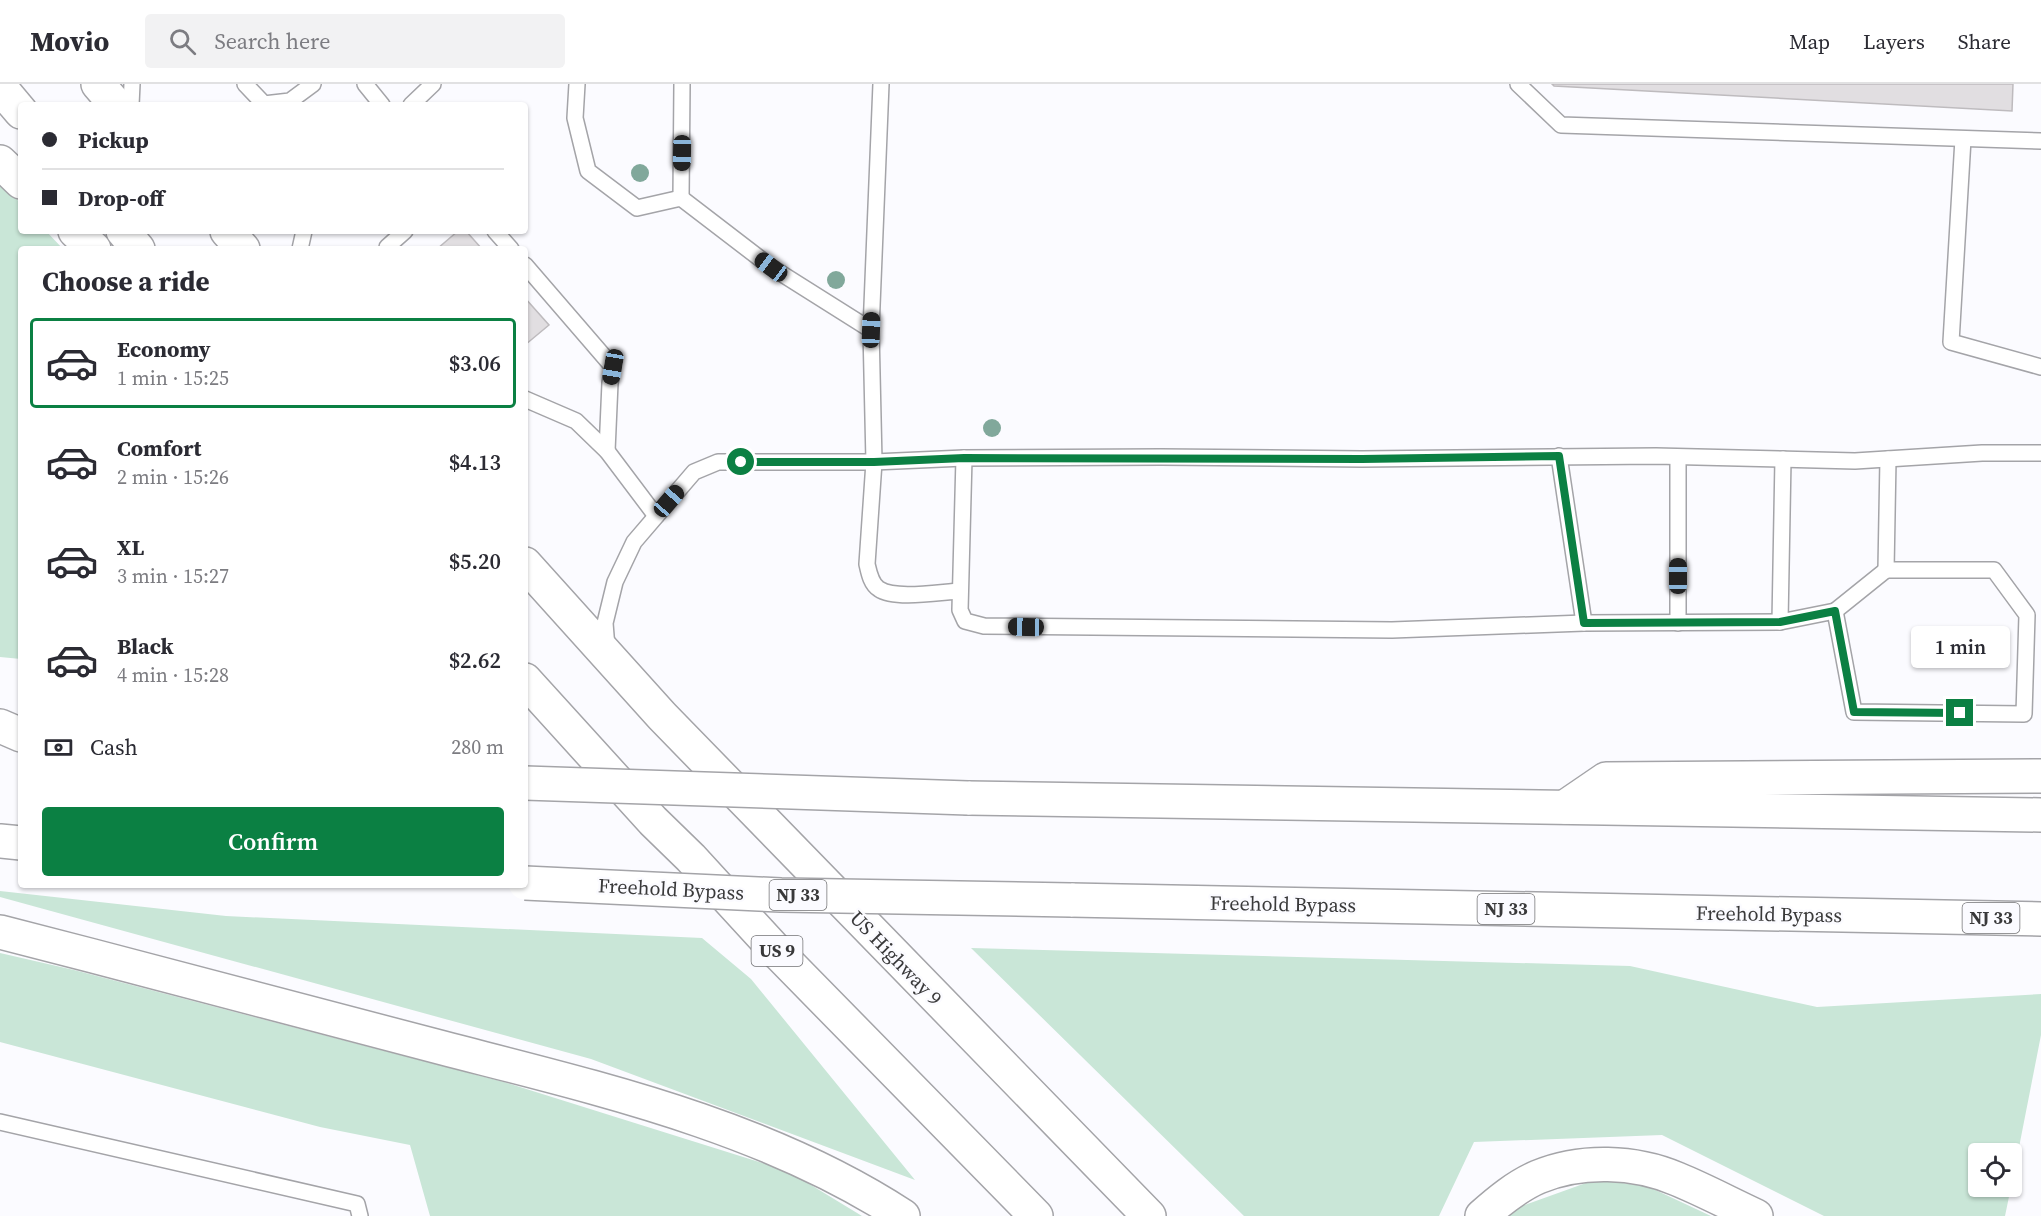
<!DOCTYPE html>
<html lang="en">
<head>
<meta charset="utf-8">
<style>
  :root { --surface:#fff; --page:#f2f2f3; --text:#2b2b33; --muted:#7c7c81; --line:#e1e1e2; --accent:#0b8043 }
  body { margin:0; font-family:"Source Serif 4",serif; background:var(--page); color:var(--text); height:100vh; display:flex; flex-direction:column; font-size:22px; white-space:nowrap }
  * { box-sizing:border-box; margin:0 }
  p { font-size:20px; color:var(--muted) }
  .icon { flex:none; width:33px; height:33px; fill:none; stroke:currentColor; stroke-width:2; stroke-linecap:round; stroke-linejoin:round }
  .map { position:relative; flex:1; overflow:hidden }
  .details { position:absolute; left:18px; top:162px; width:510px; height:642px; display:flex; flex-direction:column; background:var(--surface); border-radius:6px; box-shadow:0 2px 4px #0004 }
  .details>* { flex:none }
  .guide { position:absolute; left:18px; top:18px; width:510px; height:132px; border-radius:6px; box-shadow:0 2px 4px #0004; display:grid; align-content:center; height:132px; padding:0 24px; background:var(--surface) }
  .fabs { position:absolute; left:1968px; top:1059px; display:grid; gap:12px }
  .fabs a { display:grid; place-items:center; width:54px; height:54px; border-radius:6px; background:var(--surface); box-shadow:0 2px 4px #0004; font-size:30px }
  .end { position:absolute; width:27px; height:27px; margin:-14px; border:8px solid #0b8043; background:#fff; box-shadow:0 0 0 3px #fff }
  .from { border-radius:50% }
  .bubble { position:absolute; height:42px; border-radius:6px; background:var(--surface); box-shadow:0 2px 4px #0004; font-size:20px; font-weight:600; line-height:42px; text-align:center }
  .car { position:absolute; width:18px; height:36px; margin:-18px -9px; border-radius:8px; box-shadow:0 0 4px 2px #0007; background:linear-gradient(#222 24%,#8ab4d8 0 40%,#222 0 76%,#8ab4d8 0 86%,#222 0) }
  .guide b { display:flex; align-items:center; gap:21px; height:57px; font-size:22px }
  .guide b+b { border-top:2px solid var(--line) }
  .guide i { width:15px; height:15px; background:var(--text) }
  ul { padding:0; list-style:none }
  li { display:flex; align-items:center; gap:18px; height:90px; margin:0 12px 9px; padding:0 12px; border:3px solid transparent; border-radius:6px }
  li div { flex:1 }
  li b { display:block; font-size:22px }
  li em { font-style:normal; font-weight:600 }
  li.current { border-color:var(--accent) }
  li>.icon { width:54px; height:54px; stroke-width:1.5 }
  h2 { padding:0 24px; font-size:27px; line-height:72px }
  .pay { display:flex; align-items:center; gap:15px; height:66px; padding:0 24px; font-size:22px }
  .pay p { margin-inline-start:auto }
  .primary-button { display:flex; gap:12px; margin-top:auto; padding:12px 24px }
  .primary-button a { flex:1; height:69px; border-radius:6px; background:var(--accent); color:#fff; font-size:24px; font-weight:600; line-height:69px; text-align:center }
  header { display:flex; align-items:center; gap:36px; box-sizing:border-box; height:84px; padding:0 30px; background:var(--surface); border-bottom:2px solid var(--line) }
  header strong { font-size:28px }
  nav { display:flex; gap:33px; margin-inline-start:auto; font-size:21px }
  .search { width:420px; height:54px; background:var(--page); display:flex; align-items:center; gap:15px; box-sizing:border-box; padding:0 21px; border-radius:6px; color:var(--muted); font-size:22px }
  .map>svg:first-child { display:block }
</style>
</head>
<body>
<header>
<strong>Movio</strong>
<div class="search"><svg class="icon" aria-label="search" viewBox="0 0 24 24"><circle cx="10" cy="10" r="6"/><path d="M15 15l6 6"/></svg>Search here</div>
<nav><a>Map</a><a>Layers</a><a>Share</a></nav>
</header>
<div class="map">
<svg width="2041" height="1132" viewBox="0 0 2041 1132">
  <rect width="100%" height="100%" fill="#fbfbff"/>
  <!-- green -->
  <g fill="#c9e6d7">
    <polygon points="0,97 21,120 21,147 46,147 63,165 21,165 21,575 0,573"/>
    <polygon points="0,807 226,832 702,854 751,895 915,1096 591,975 0,813"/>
    <polygon points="971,864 1630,882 1817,923 2041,910 2041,951 2012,1099 2012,1070 1978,1070 1978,1102 2011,1103 2005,1132 1824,1132 1662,1051 1474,1058 1439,1132 1244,1132"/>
    <polygon points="0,869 74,886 504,998 788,1087 862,1132 430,1132 410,1061 320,1043 0,958"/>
    <polygon points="1597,1095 1649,1103 1711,1132 1502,1132 1505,1128"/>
  </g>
  <!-- building -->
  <g fill="#e1dee1" stroke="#bebbbe" stroke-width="1.5">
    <polygon points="1552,0 2013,0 2012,27 1554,2"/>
    <polygon points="458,147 466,147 482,165 437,165"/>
    <polygon points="525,214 549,241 525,261"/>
  </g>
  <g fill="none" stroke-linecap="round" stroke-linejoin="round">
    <defs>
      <g id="service">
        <polyline points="245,0 264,20 290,17 313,0"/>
        <polyline points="365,0 382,21"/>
        <path d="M577,0l-2,34 13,53 49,37 44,-10 90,69 100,63 3,132 -7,102c2,9 4,20 12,25 16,11 61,3 81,2"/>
        <polyline points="1518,0 1561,41 2041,57"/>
        <polyline points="131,21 132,0"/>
        <polyline points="411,21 433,0"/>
        <polyline points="1963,55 1951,258 2041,283"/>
        <polyline points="681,114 682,0"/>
        <polyline points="495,147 511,165"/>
        <polyline points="300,165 304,147"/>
        <polyline points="387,165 387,163 405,147"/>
        <polyline points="525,181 613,283 610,299 607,367"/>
        <polyline points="871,246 881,0"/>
        <polyline points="525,315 576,337 607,367 656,432"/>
        <polyline points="1559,372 1584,539 1780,538"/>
        <polyline points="964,374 960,526 965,537 984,542 1392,546 1584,539"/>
        <polyline points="1783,375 1780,538 1835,527 1854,628 2024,630 2027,531 1994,486 1886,486 1888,375"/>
        <polyline points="1835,527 1886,486"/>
        <polyline points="1678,539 1678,374"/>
        <polyline points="607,564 605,539 615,498 634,458 694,388 718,378 874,378 964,374 1161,373 1362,375 1656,372 1855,377 1982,369 2041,369"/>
        <polyline points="0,1038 357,1120 360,1132"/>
      </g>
      <g id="trunk">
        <polyline points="98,0 116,21"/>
        <polyline points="0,3 21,28"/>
        <polyline points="123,147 138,165"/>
        <polyline points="227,147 243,165"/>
        <polyline points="525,480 662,632 1149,1132"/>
        <polyline points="525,596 653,737 691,774 780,871 1036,1132"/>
        <path d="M1482,1132c17,-15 35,-30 56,-39 43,-18 97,-16 139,2 27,11 53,25 79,37"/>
      </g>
      <g id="motorway">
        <polyline points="0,78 21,98"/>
        <polyline points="75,147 94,165"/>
        <polyline points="0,642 21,651"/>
        <polyline points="968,714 2041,731"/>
        <polyline points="1565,723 1606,695 2041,692"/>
        <polyline points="0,757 21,759"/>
        <polyline points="1071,816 2041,835"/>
        <path d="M0,848c148,38 296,77 443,116 158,41 322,78 460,168"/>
      </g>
    </defs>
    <!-- service casing -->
    <use href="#service" stroke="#a4a4a8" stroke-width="18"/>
    <!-- trunk casing -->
    <use href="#trunk" stroke="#a4a4a8" stroke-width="36"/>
    <!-- motorway casing -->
    <use href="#motorway" stroke="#a4a4a8" stroke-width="36"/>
    <!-- service -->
    <use href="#service" stroke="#fff" stroke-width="15"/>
    <!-- trunk -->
    <use href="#trunk" stroke="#fff" stroke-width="33"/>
    <!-- motorway -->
    <use href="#motorway" stroke="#fff" stroke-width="33"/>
    <defs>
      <g id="motorway-bridge">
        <polyline points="525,699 968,714"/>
        <polyline points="525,799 781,811 1071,816"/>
      </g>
    </defs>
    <!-- motorway-bridge casing -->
    <use href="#motorway-bridge" stroke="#a4a4a8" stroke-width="36" stroke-linecap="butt"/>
    <!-- motorway-bridge -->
    <use href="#motorway-bridge" stroke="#fff" stroke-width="33"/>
  </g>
  <!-- trees -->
  <g fill="#81a89b">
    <circle cx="640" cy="89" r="9"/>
    <circle cx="836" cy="196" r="9"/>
    <circle cx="992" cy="344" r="9"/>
  </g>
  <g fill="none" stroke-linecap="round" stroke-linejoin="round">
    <!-- route -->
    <polyline stroke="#0b8043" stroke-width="8" points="741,378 874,378 964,374 1362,375 1559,372 1584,539 1780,538 1835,527 1854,628 1960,629"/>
  </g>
  <g text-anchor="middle" stroke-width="5" stroke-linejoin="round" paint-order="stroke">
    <!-- shield labels -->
    <g fill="#fbfbff" stroke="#737375" stroke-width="1.5">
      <rect x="769.5" y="796" width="57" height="30" rx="4.5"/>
      <rect x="1477.5" y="810" width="57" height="30" rx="4.5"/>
      <rect x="1962.5" y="819" width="57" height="30" rx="4.5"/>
      <rect x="751.5" y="852" width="51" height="30" rx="4.5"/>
    </g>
    <g font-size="18" font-weight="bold" fill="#39393a">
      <text x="798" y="817">NJ 33</text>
      <text x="1506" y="831">NJ 33</text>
      <text x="1991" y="840">NJ 33</text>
      <text x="777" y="873">US 9</text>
    </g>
    <!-- street labels -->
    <g font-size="20" fill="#39393a" stroke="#fbfbff">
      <text transform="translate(671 805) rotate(3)" y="7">Freehold Bypass</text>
      <text transform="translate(1283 820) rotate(1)" y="7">Freehold Bypass</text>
      <text transform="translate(1769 830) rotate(1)" y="7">Freehold Bypass</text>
      <text transform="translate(896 874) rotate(46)" y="7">US Highway 9</text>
    </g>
  </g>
</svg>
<div class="fabs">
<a><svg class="icon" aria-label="locate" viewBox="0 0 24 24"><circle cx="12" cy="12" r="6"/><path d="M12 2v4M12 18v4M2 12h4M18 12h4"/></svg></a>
</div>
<i class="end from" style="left:741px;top:378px"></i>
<i class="end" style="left:1960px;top:629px"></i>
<div class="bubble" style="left:1911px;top:542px;width:99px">1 min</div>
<i class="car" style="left:682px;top:69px;rotate:181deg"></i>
<i class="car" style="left:771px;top:183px;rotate:307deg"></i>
<i class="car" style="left:871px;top:246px;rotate:2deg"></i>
<i class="car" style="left:613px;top:283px;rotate:190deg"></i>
<i class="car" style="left:669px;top:417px;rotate:41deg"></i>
<i class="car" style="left:1678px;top:492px;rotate:0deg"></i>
<i class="car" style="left:1026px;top:543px;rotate:271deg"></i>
<div class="guide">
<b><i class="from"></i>Pickup</b>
<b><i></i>Drop-off</b>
</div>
<section class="details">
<h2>Choose a ride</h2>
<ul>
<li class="current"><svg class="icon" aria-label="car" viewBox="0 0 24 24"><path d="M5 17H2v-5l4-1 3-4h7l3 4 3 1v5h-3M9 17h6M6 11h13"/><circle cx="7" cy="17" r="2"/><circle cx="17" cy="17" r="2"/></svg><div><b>Economy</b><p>1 min · 15:25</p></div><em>$3.06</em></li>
<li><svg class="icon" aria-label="car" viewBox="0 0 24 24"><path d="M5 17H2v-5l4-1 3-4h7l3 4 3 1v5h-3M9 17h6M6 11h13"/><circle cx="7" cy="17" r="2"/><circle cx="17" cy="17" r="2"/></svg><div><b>Comfort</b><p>2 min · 15:26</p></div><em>$4.13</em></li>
<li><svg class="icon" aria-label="car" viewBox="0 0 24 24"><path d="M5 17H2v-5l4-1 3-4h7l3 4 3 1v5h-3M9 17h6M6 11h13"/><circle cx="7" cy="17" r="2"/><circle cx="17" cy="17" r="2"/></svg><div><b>XL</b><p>3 min · 15:27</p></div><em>$5.20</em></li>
<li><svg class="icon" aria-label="car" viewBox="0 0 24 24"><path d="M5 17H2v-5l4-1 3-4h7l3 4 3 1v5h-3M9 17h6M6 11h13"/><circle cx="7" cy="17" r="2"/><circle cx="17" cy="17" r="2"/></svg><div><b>Black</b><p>4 min · 15:28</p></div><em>$2.62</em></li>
</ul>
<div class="pay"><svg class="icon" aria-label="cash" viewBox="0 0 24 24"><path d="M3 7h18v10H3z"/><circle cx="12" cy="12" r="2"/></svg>Cash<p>280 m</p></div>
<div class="primary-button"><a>Confirm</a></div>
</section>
</div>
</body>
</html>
